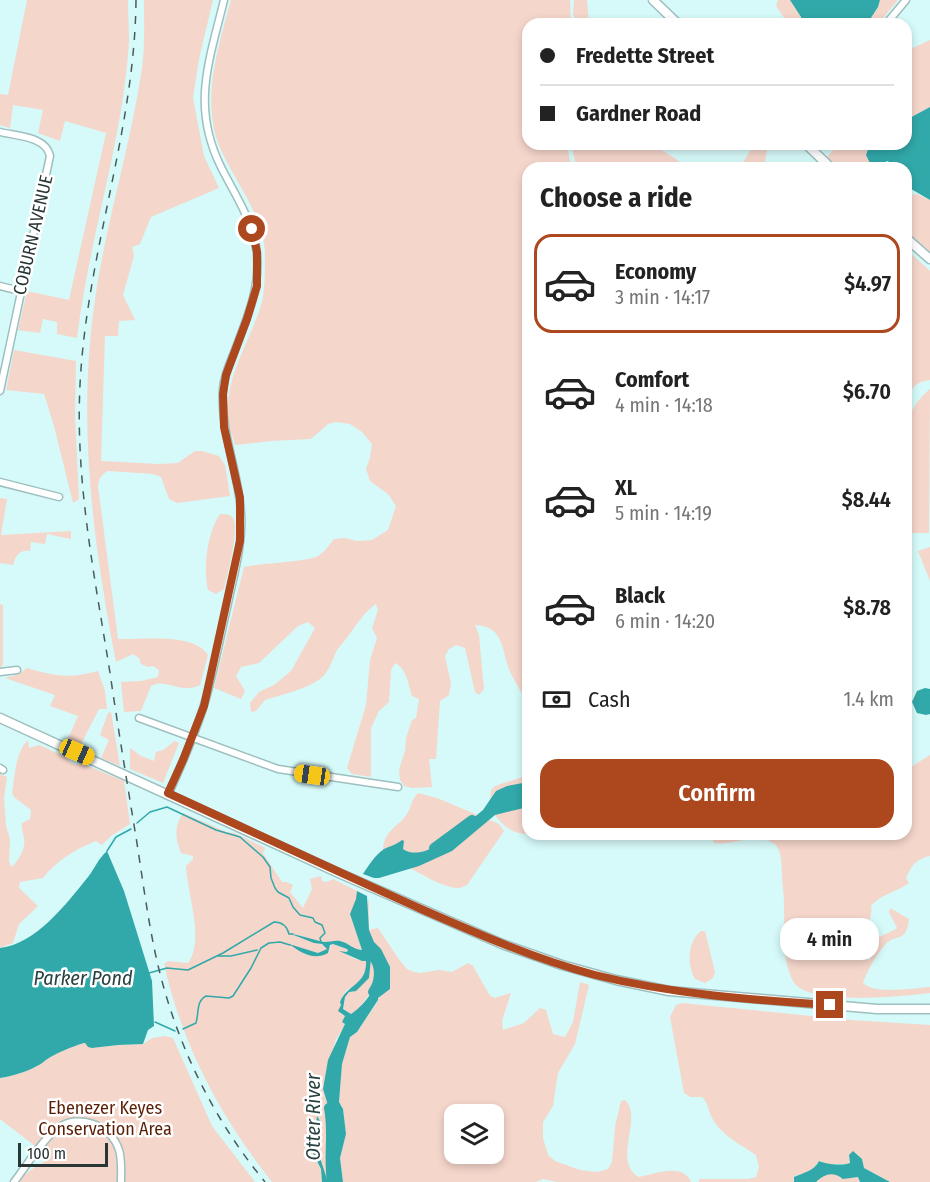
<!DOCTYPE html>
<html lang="en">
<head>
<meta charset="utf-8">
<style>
  :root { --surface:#fff; --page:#f6f6f6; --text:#222; --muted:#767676; --line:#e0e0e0; --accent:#ad471e }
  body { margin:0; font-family:"Fira Sans Condensed",sans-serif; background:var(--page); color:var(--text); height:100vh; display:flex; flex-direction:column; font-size:22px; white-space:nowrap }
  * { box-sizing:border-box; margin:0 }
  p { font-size:20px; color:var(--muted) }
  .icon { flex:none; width:33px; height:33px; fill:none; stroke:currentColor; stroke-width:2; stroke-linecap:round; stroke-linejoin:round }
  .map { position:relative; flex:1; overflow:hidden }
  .panel { position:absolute; left:522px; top:162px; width:390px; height:678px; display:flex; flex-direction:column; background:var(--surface); border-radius:18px; box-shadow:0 3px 9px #0003 }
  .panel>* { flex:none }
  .guide { position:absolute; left:522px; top:18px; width:390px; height:132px; border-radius:18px; box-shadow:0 3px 9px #0003; display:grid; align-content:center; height:132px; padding:0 18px; background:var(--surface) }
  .controls { position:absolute; left:444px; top:1104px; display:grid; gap:12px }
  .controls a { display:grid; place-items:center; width:60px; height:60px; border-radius:12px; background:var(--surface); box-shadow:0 3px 9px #0003; font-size:30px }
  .scale { position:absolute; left:18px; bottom:15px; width:90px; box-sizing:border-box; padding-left:6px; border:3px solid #283636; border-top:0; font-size:16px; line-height:21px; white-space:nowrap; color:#283636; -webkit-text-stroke:4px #fff; paint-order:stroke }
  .end { position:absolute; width:27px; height:27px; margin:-14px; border:8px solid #ad471e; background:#fff; box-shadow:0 0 0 3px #fff }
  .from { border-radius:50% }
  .bubble { position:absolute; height:42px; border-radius:18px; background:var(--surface); box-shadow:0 3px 9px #0003; font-size:20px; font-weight:600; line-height:42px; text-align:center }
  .car { position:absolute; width:18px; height:36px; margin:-18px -9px; border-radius:8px; box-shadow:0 0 4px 2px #0007; background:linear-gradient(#f5c518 24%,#345 0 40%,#f5c518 0 76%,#345 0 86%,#f5c518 0) }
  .guide b { display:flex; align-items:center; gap:21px; height:57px; font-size:22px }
  .guide b+b { border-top:2px solid var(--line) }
  .guide i { width:15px; height:15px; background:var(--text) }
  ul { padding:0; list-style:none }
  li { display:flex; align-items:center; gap:18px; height:99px; margin:0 12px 9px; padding:0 6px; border:3px solid transparent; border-radius:18px }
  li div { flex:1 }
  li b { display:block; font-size:22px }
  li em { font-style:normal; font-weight:600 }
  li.selected { border-color:var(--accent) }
  li>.icon { width:54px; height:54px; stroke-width:1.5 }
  h2 { padding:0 18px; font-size:27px; line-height:72px }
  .pay { display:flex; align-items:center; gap:15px; height:66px; padding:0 18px; font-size:22px }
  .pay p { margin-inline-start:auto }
  .primary-button { display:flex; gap:12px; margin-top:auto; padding:12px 18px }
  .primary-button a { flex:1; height:69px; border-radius:18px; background:var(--accent); color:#fff; font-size:24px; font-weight:600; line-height:69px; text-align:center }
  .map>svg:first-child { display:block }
</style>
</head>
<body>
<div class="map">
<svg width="930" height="1182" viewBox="0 0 930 1182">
  <rect width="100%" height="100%" fill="#d6faf9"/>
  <!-- green -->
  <g fill="#f5d6cb" fill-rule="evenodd">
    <path d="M27,0h101c0,14 1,27 1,41 -6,100 -40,197 -52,297l-20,-4v-12l-14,-3 -3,14 -22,-3 9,-39 42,9 37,-167 -41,-12 -5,20 -22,-8 5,-23 -30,-5 -3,23 -10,-3v-31l8,1z"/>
    <path d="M144,0h69l-14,59 -6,39 11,58 15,32 -68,29 -11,27 -8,3 2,9 -11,39 12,25 -16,1 -1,15h-13l-4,125 58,3 19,-1 17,-12h7l17,5 6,9 5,31 -53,7 -8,-4 -8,-22 -8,-3 -45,-3c-7,3 -9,8 -10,15l20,153c24,1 76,-7 90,16l-8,30c-19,10 -35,-8 -49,1l-10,25 -17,1 -3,-30 20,-1 17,-4 1,-7 -6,-4 -5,1 -7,-3 -2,-6 -6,-4 -17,8c-22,-114 -38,-231 -23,-348 10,-83 37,-163 49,-246 3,-22 2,-45 2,-68z"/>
    <path d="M231,0h339l1,24h-43v120h39l4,24h-43v535c-6,-10 -12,-19 -17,-29 -10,-21 -5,-48 -36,-49l4,10 5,54 -5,6 -4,-3 -10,-44 -9,-3 -7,4 -4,7 6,27 -2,12 -9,6 -4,58h-7l3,28 -20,1 -8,-2 -4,-6 -1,-10 6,-19 1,-13 6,-18 4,-2 3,-19 -7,-3c-4,-12 -5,-27 -17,-33l-4,7 -2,32 -10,9 -8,17v49l-19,-3 -5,-6 19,-63 4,-45 7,-22 -5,-10 6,-18 -2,-6c-14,10 -20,22 -30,35 -3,4 -6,7 -9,11 -6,12 -8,24 -20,31 -16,10 -34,13 -52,19l-9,11 -5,1 -1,-9 9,-11 15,-7 17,-14 24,-43 -7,-6 -10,4 -39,37 -18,4 -5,9 9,15 -4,8 -27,-11 30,-121c17,-4 63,-5 74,-11 7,-4 11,-11 16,-17l11,-1 12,3 15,-1 16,-10 8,-24 -8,-12 -18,-13 -4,-12 4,-11 2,-14 -10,-12 -12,-8 -14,-2 -8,2 -17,15 -40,2 -36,4c-2,-8 -6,-17 -7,-26 -3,-45 22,-76 34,-117 3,-14 3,-32 3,-46 0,-38 -28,-71 -43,-104 -23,-48 -4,-104 9,-152z"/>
    <polygon points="574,0 587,0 589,24 576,24 573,13"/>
    <polygon points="778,0 790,0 801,17 803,24 785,24 785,19 776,6"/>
    <polygon points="880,0 898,0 878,24 867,24 878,7"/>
    <polygon points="906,37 913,48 930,40 930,107 906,120"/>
    <path d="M571,144h84c9,10 23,13 30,24h-107l-3,-7z"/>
    <polygon points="754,144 768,144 764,168 735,168 743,163"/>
    <polygon points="845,144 870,144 866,155 874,168 839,168 827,157 838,145 841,148"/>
    <polygon points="917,194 930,200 930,252 906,232 906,196"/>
    <path d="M906,249l24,22v109c-15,2 -17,7 -24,20z"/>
    <polygon points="14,350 76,361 75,416 79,499 73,503 54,426 44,394 6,390"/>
    <path d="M930,389l-1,144h-19l-4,-10v-77l4,-4 2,-6c-9,-19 4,-35 18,-47z"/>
    <path d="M0,498l7,1 -6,36 70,-4v8l-24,-5 -2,10 -14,-2 -1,9c-11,-1 -14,4 -17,14l-12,-2 -1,1z"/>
    <path d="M220,514c5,0 10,0 13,4 7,10 -6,58 -9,71l-8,5 -8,-4c-5,-23 -1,-56 12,-76z"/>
    <polygon points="930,547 930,581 918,551"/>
    <polygon points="0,604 3,605 3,664 0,669"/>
    <path d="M27,668c27,8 43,11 71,3l7,20 2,18h-8l-19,37 -13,-5 11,-25 -28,-10 5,-11 -50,-17 14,-4z"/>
    <polygon points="111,712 120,766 101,758 109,740 100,735 108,713"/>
    <path d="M28,740l1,8 10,-3 27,12 4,5 7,3 4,-2 43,18 6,43 -19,12 -9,9 -6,-4c-22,9 -39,19 -53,37l-23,4 -1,6 19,18 -19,18 -6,19 -13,5v-174l7,3 -3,21 2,28 4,13 -1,23 3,5c7,-7 14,-19 12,-29 -1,-6 -3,-8 -2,-15l8,-4 1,-9 -17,-13 -2,-4c3,-17 3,-40 16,-53z"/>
    <polygon points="175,741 179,743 163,783 130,769 130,748 141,756 154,761 156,752 163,750"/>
    <path d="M930,755v101c-14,3 -18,9 -24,22l3,5c-12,9 -28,11 -38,23 2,9 -3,15 -4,24 -1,10 -1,22 2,31 4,-6 3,-14 6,-20 5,-7 15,-7 22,-13l-8,-16 1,-4 19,11c-3,26 -13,13 -24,26 -9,10 -18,26 -22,38 12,12 50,5 67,4v6c-26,3 -123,14 -137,-12 -12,-22 -8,-53 -9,-77 0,-11 -2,-21 -2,-32 -1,-10 0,-24 -9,-29 -17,-11 -40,3 -59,0l-4,-9h196v-64z"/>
    <path d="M528,775l1,59c-16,0 -24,-6 -34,-19l24,-31 -23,7 -6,8 1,-9 4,-4z"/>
    <path d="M418,793l19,5 62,26 5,7 -37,54c-3,1 -6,3 -9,3 -19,0 -59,-27 -75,-38 1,-22 19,-24 26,-40 4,-9 2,-9 9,-17z"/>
    <path d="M183,813l44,19 8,1 30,15 -2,5 19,29h4l7,3 -3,7 13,16 9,-19 -2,-10 11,-3 1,5 5,1 6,-3 24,12v8l-7,15 12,36c-12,-1 -13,-8 -22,-9 -5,0 -10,2 -15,1 -11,-1 -22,-6 -32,-8 10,6 25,6 34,14l-2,3 -7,2 -24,-5 13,7 13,1 13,-12 14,5v3l-3,1c6,4 16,9 22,7v10l-8,14 -11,6 -4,5 -3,18 5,3 -1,12 -8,11 -13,50 11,36 -5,23 2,34h-3l-11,-33 3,-28 -3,-5 -5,35 9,18 1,13h-50c-51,-64 -90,-137 -108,-218l4,-3 20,2c17,-23 -1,-70 -2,-97l7,-7v-3l-12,-3c-6,-15 -7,-27 2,-40z"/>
    <path d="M369,900v30l9,-2 20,30 9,11 7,3 6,1 19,-3 13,2 16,-9 5,3 17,30 5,2 16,-5 -9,28 1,9 21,-7 16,-15 6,2 7,24 12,3 8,-15 7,-40 9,3 -14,59 -17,29 -5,33 -10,16v16l5,17 7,6 25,9 18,2 10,-3 4,-7 3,-35 6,-26 4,-1c19,18 -14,61 14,77 16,-3 44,-15 52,5h-134l-14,-3 -7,3h-193l-3,-24 6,-24 -3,-25 -4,-7 3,-38 8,-27 7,-5 21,-31v-3l12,-9v-10l-9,-8 -9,20 -18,23h-3l-8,-5 3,-15 23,-16 1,-18 5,1 -16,-41zM454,1114h40v40h-40z"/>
    <path d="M701,931h4l10,41 -2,6 -8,5 -10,-4c-8,-14 -8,-37 6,-48z"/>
    <path d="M682,1003l169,17 79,5v157h-40l-26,-14 -2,-9 -7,-7 -6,5 1,6 -2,1h-23l-4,-3 -3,1c-3,7 -14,13 -22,13l-3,4 1,3h-95v-3h49l8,-2 3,-10 -3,-12c-16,-11 -34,-19 -44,-37 -4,-8 -3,-14 -10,-21h-12l-6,-4 -14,-76 6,-12z"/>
    <path d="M165,1036l8,2 39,88 43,56h-237c8,-11 20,-16 31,-23l-5,-23 -9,10 -35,-27v-41c12,-2 26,-6 37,-12 5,-2 8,-6 12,-9 6,-3 31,-14 36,-14l7,5 26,-3 25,-1 9,-6z"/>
    <polygon points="829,1173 838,1175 840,1178 858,1177 860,1182 816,1182 821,1176"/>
  </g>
  <!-- water -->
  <g fill="#31a8a9" fill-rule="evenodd">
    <polygon points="790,0 880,0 878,7 867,24 803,24 801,17"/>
    <polygon points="930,107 930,200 906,186 906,168 893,168 888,161 875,166 871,165 866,155 870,144 906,144 906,120"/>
    <polygon points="925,688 930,689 930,714 926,715 917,713 912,702 917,691"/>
    <path d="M528,782v25l-33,8 -43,36 -33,15 -40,12h-5l-11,-4c6,-9 12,-19 21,-25 6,-3 12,-4 18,-9l2,1 -1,8c17,12 45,-9 58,-20l1,-8 9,-1 12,-10 13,-19 11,-5z"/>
    <path d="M107,851l17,40 28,90 2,45 -6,4 -5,14 -25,1 -26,3 -4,-1 -3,-4c-4,0 -31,11 -36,15 -4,2 -7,6 -12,8 -11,6 -25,10 -37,12v-130c36,-4 66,-44 88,-71 7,-9 10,-18 19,-26z"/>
    <path d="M357,891l10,5 2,34 5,12 7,7 9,18v22l-12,9v2l-21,32 -7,5 -8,27 -3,38 4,7 3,25 -6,24 3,24h-12l-2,-34 5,-23 -11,-36 5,-29 17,-36 -3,-2 3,-6 -7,-5 3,-6 -1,-3c7,-18 27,-17 26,-41h-4l-23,-10 7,1 2,-1 -1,-2 -14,-5 -3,1 -2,8c-14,8 -27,0 -39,-9l29,9 9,-4 -5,-5 -8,-1 -23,-9c9,1 26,7 34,8 5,0 9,-2 15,-1 9,2 12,8 22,9l-12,-36 6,-15zM371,959c21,12 -6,47 -20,55l-8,-5 2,-12 4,-5 7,-1 13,-13z"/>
    <polygon points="317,1116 320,1121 317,1149 328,1182 322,1182 321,1169 312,1151"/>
    <path d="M853,1151l9,8 2,9 26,14h-30l-2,-5 -15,2c-11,-8 -18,-5 -27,3h-22v-5c9,-4 20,-6 25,-16 6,3 23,5 31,2l-1,-8z"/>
  </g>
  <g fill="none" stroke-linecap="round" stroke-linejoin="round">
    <!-- stream -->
    <g stroke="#31a8a9" stroke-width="1.5">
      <polyline points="137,823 150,812 167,807 216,830 240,837 263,857 270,867 271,878 275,888 278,892 289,898 293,907 300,915 313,918 315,922 322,925 325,933 320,938 321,942"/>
      <polyline points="107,851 116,837 131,829"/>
      <polyline points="218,956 231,956 257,950"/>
      <path d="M149,973l18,-5 21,2 35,-17 51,-31c8,0 13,4 15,12h4"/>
      <polyline points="155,1022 175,1031"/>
      <path d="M183,1029l13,-6c3,-10 0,-22 10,-27l23,2 4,-2 18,-28 10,-20 8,-5 11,-1 10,3"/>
    </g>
    <!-- river -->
    <g stroke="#31a8a9" stroke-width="10">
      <polyline points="434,848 472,820"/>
      <path d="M373,992c7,-10 8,-23 2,-33"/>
      <path d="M329,1108c5,24 -1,49 3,74"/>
    </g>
    <defs>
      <g id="minor">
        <polyline points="886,24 906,0"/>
        <path d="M0,132c16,4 46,4 50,24l-50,235"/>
        <polyline points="0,286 20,291"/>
        <polyline points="0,482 59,497"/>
        <polyline points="0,672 17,670"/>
        <polyline points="139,718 278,769 398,787"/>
        <polyline points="0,768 3,770"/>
        <path d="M169,793c13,-29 26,-58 35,-88 10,-33 16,-68 24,-102 6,-29 15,-59 13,-89 -2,-43 -21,-81 -18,-125 1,-14 7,-26 12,-39 12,-32 25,-61 22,-96 -3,-32 -22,-59 -36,-87 -30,-61 -12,-105 3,-167"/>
        <path d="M14,1182c11,-14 30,-45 44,-54 21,-15 53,-3 61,22 3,10 2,22 2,32"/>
      </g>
      <g id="secondary">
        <polyline points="653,0 678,24"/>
        <polyline points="806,144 831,168"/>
        <polyline points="906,238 930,259"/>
        <polyline points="0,718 341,874 502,944 562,965 616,980 669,991 877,1009 930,1009"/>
      </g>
    </defs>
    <!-- minor casing -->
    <use href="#minor" stroke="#9ebfbf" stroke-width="9"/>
    <!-- secondary casing -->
    <use href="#secondary" stroke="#9ebfbf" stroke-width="11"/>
    <!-- minor -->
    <use href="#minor" stroke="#fff" stroke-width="6"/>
    <!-- secondary -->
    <use href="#secondary" stroke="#fff" stroke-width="8"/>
    <!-- rail -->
    <path stroke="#495b5b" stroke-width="1.5" stroke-dasharray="8 8" stroke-linecap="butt" d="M136,0c-1,125 -46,245 -55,369 -8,103 13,203 29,304 8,55 17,109 26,164 6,38 11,77 19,115 18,85 55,163 110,230"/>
  </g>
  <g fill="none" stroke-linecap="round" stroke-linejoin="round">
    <!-- route -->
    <path stroke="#ad471e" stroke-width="8" d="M252,229l5,23v34l-10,33 -21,56 -3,19 1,33 16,71v43l-36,165 -21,54 -15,33c85,39 168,78 253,116 57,25 114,50 174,66 77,19 156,25 235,30"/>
  </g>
  <g text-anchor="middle" stroke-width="5" stroke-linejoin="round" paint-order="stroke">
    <!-- street labels -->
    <g font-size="18" fill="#283636" stroke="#fff">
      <text transform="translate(33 235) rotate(-77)" y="6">COBURN AVENUE</text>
    </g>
    <!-- park labels -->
    <g font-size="18" fill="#5a1e05" stroke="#fff">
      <text x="105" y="1114">Ebenezer Keyes<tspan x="105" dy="21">Conservation Area</tspan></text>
    </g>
    <!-- water labels -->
    <g font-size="20" font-style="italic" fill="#284141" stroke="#fff">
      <text x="83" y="985">Parker Pond</text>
      <text transform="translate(313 1117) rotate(-90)" y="7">Otter River</text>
    </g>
  </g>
</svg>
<div class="controls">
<a><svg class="icon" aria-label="layers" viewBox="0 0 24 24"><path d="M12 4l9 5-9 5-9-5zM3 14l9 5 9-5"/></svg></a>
</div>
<div class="scale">100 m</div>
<i class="end from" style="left:252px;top:229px"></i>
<i class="end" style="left:830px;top:1005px"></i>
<div class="bubble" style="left:780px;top:918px;width:99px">4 min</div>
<i class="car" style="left:77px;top:752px;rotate:114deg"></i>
<i class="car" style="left:312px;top:775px;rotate:278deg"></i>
<div class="guide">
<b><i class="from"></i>Fredette Street</b>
<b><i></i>Gardner Road</b>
</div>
<section class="panel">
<h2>Choose a ride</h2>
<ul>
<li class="selected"><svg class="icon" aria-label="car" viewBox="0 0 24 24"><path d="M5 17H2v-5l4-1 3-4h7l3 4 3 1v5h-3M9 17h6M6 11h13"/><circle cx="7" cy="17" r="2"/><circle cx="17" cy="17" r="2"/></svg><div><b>Economy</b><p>3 min · 14:17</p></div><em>$4.97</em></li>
<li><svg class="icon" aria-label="car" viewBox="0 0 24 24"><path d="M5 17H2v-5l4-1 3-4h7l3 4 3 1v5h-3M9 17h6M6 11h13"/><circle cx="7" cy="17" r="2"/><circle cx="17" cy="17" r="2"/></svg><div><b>Comfort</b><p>4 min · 14:18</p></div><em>$6.70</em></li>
<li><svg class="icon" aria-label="car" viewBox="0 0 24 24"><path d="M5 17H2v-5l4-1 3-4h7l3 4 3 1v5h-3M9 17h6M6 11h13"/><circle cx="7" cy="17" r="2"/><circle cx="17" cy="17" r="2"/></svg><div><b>XL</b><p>5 min · 14:19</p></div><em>$8.44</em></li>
<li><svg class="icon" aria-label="car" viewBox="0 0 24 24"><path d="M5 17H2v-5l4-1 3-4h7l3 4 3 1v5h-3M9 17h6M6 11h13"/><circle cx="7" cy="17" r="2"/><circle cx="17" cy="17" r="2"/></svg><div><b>Black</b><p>6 min · 14:20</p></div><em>$8.78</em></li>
</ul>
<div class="pay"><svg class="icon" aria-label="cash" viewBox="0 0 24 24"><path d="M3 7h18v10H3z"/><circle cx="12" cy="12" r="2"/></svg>Cash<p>1.4 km</p></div>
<div class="primary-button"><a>Confirm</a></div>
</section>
</div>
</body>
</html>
